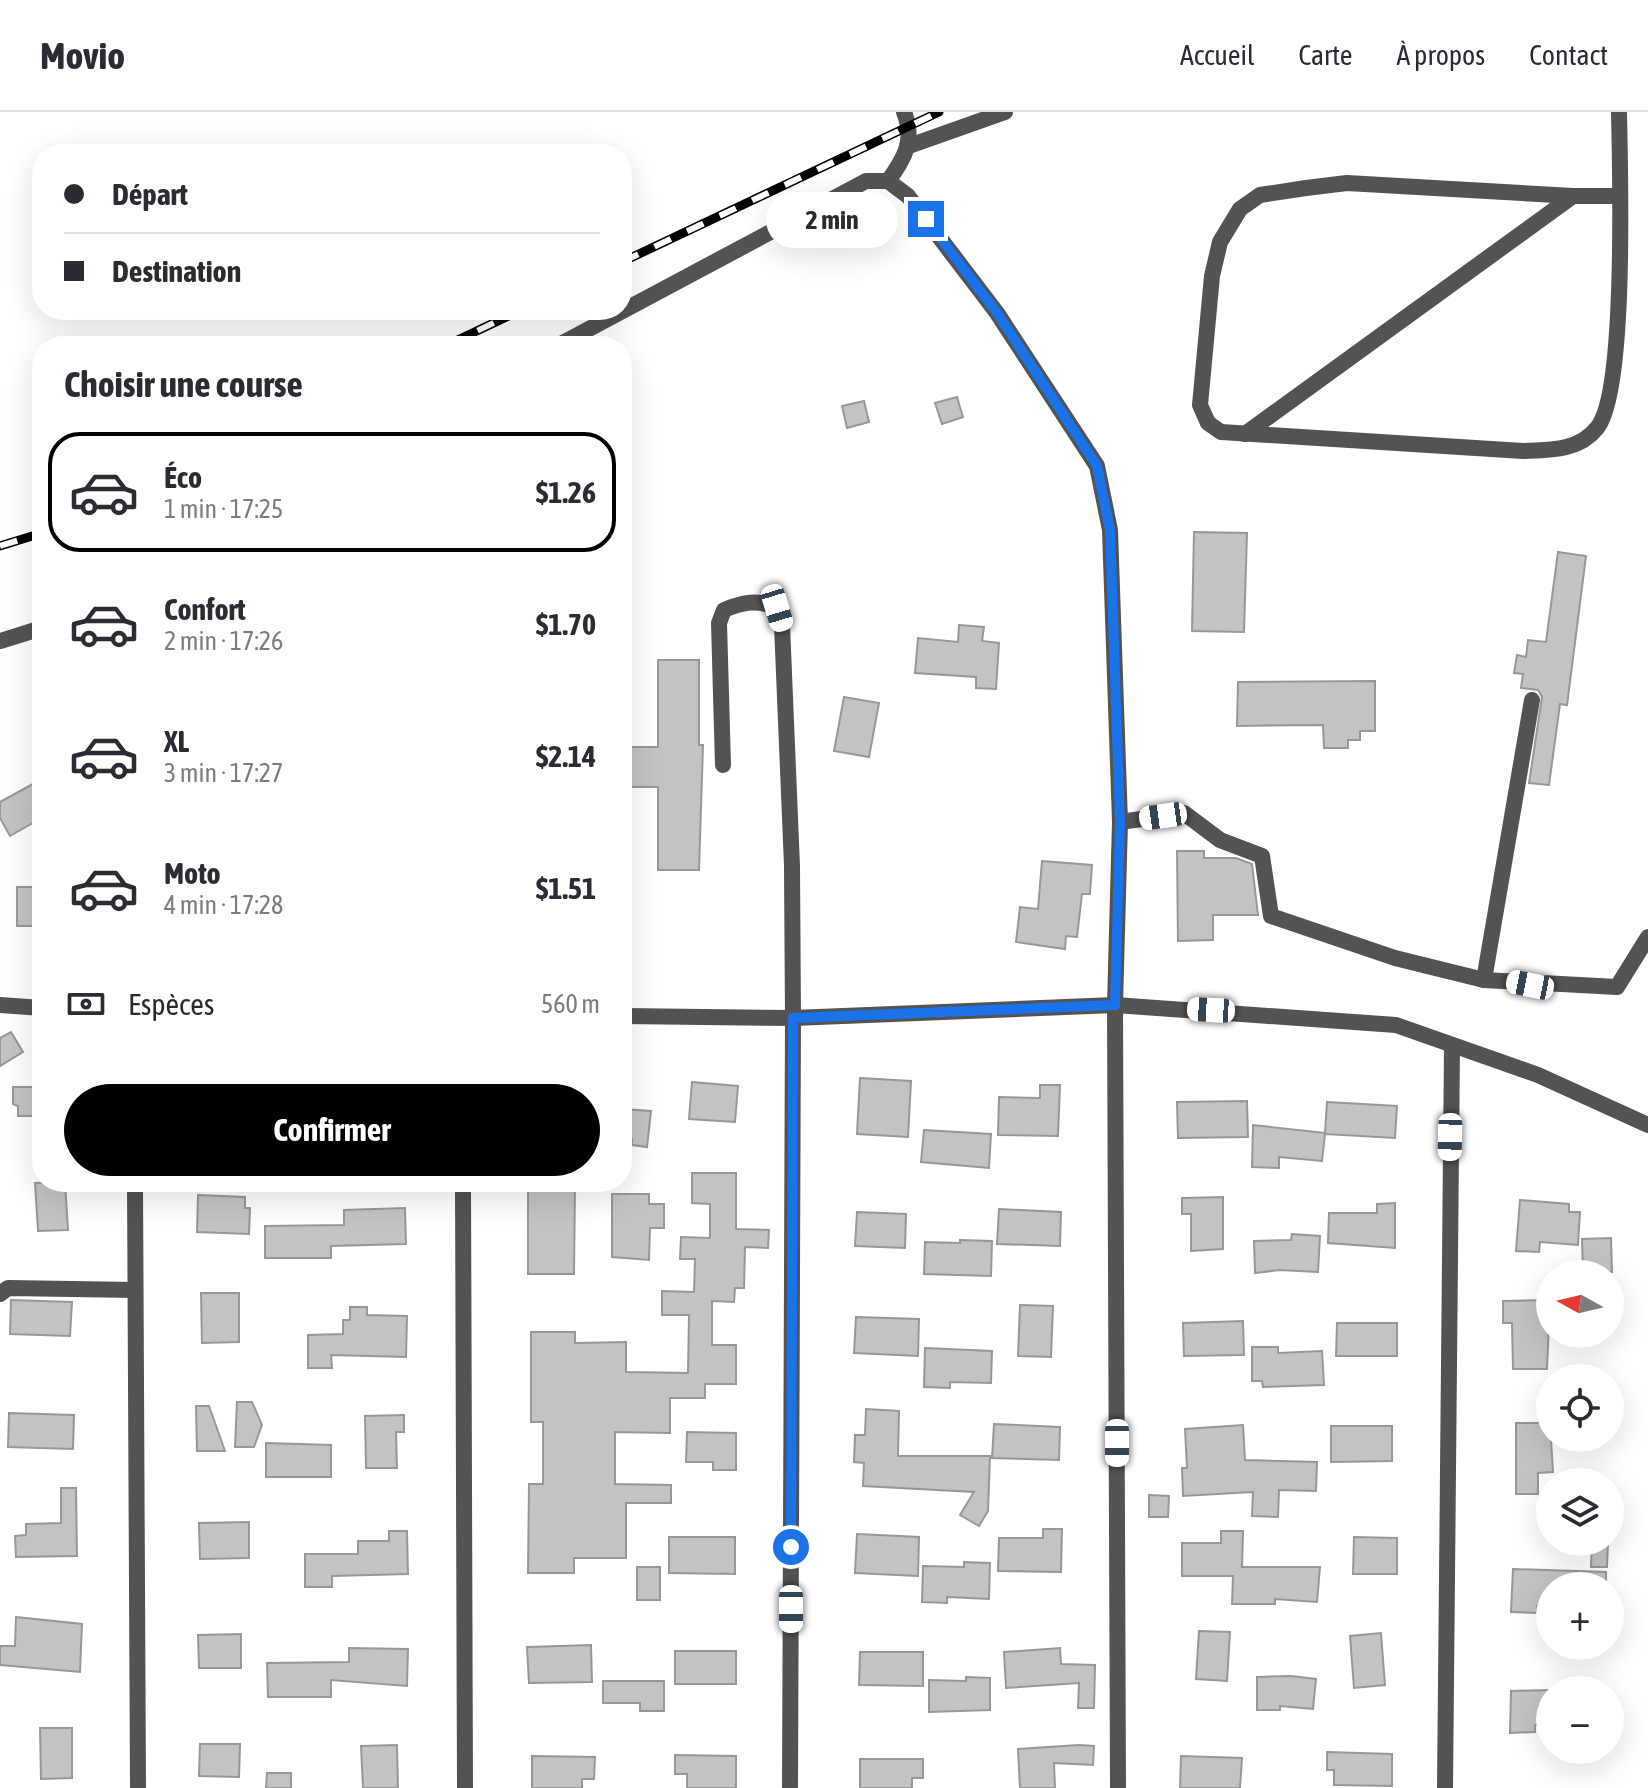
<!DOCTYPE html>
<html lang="fr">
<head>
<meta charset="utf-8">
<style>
  :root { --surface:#fff; --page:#f7f7f7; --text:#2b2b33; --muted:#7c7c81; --line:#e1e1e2; --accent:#000 }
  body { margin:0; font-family:"Asap Condensed",sans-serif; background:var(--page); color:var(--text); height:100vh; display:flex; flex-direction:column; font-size:30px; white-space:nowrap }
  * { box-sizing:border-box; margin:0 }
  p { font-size:26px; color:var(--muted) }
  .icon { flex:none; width:44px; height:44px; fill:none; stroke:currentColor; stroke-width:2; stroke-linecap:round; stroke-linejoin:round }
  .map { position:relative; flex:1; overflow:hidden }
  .details { position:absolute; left:32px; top:224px; width:600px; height:856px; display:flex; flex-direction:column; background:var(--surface); border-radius:32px; box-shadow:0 8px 32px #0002 }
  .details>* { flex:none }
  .hud { position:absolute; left:32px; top:32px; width:600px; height:176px; border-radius:32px; box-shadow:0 8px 32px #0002; display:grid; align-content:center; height:176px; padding:0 32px; background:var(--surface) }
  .needle { width:52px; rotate:278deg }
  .tools { position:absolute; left:1536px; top:1148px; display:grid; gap:16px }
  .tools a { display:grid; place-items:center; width:88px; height:88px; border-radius:50%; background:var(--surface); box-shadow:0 8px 32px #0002; font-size:40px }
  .end { position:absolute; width:36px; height:36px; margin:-18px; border:10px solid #1a73e8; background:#fff; box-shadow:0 0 0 4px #fff }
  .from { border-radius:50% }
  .bubble { position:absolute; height:56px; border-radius:28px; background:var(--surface); box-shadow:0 8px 32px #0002; font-size:26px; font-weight:700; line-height:56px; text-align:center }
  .car { position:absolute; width:24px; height:48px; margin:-24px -12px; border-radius:10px; box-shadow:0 0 6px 2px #0007; background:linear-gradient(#fff 24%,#345 0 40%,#fff 0 76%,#345 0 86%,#fff 0) }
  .hud b { display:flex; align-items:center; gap:28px; height:76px; font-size:30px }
  .hud b+b { border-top:2px solid var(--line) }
  .hud i { width:20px; height:20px; background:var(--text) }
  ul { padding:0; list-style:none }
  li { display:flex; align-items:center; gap:24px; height:120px; margin:0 16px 12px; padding:0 16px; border:4px solid transparent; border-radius:32px }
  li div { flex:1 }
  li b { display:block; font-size:30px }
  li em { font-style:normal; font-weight:700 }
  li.selected { border-color:var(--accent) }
  li>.icon { width:72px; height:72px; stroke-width:1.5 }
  h2 { padding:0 32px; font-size:36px; line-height:96px }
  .pay { display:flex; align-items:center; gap:20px; height:88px; padding:0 32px; font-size:30px }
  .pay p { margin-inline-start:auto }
  .cta { display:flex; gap:16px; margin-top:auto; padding:16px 32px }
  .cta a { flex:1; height:92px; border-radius:48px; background:var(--accent); color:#fff; font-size:32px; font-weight:700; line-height:92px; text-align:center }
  header { display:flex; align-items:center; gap:48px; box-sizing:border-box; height:112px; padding:0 40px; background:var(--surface); border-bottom:2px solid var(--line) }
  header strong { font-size:38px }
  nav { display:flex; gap:44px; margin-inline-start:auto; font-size:28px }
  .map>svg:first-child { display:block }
</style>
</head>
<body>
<header>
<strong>Movio</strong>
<nav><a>Accueil</a><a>Carte</a><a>À propos</a><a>Contact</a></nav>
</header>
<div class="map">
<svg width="1648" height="1676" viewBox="0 0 1648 1676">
  <rect width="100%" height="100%" fill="#fff"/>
  <!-- building -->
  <g fill="#c3c3c3" stroke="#979797" stroke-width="2">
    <polygon points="957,285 963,305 942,312 935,291"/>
    <polygon points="864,289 869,310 847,316 842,294"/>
    <polygon points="1194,420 1247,421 1244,520 1192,519"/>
    <polygon points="1558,440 1586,444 1567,593 1560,592 1549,673 1529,671 1542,585 1538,578 1521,576 1523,562 1514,561 1517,543 1526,545 1528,528 1546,530"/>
    <polygon points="959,513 984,515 982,529 999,531 996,577 976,576 976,565 915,561 918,526 958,530"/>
    <polygon points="658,548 699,548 699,633 703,633 699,758 658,758 658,675 624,675 624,635 658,635"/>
    <polygon points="1375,569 1375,619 1360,619 1360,628 1348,628 1348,636 1324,636 1323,613 1237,614 1238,570"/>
    <polygon points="844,585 879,591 869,645 834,639"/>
    <polygon points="42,667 42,696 33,701 38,708 10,724 0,706 0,690"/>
    <polygon points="1177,739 1204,739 1204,746 1236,746 1252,752 1258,803 1213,803 1213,828 1178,829"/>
    <polygon points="1042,749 1092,753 1090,782 1082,782 1077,825 1066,824 1065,837 1016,830 1020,795 1038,797"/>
    <rect x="17" y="775" width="25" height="39"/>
    <polygon points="11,920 23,940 0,954 0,926"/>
    <polygon points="860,966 911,969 908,1025 857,1022"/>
    <polygon points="692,970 738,974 735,1010 689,1007"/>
    <polygon points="1040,973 1060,973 1058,1024 998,1023 999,985 1040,986"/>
    <polygon points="13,975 42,975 42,1004 18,1004 18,994 13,992"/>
    <polygon points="1247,989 1248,1025 1178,1026 1177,990"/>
    <polygon points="1327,990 1397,994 1395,1026 1325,1022 1322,1049 1279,1045 1279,1056 1252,1055 1253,1013 1325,1021"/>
    <polygon points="622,997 651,999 647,1035 632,1033 632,1027 622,1027"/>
    <polygon points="924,1018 991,1022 989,1056 921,1050"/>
    <polygon points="692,1061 736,1061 736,1117 769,1118 768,1136 745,1135 744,1176 735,1176 734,1190 712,1189 712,1233 736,1233 736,1272 705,1272 705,1286 670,1286 670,1321 615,1320 615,1372 671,1373 671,1391 626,1391 626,1446 574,1446 574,1461 528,1461 529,1372 543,1372 543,1310 531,1310 531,1220 575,1220 575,1231 626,1230 626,1260 688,1261 689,1203 662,1203 662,1179 694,1180 695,1147 680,1147 681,1125 710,1126 710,1092 692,1091"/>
    <polygon points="65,1070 68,1118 38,1119 35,1071"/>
    <polygon points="528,1070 575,1070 574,1162 528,1162"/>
    <polygon points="612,1082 649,1082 649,1092 664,1092 664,1116 650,1116 649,1148 612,1145"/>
    <polygon points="198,1083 245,1085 245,1096 250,1096 249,1122 197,1120"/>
    <polygon points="1223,1085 1223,1137 1191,1139 1191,1102 1182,1102 1182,1086"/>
    <polygon points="1520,1088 1569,1092 1569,1100 1580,1100 1578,1133 1540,1130 1539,1140 1516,1139"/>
    <polygon points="1395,1091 1395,1136 1328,1131 1329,1101 1377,1101 1377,1092"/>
    <polygon points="405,1096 406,1132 331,1134 331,1146 265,1146 265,1114 344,1113 344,1098"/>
    <polygon points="999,1097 1061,1100 1060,1134 997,1132"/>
    <polygon points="857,1100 906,1102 905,1136 855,1134"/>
    <polygon points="1292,1122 1320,1124 1318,1160 1279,1158 1255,1161 1254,1129 1291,1128"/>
    <polygon points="1611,1126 1612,1160 1583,1161 1582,1127"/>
    <polygon points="960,1128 992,1129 991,1164 924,1162 925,1130 960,1131"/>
    <polygon points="201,1181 239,1181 239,1230 202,1231"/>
    <polygon points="11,1188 72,1190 70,1224 10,1222"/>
    <polygon points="1550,1188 1547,1257 1513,1257 1512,1211 1503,1211 1503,1189"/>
    <polygon points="1020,1193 1053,1194 1051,1245 1018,1244"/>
    <polygon points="350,1195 367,1195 367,1203 407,1204 406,1245 331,1243 332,1256 308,1256 308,1223 343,1222 343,1208 350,1208"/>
    <polygon points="856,1205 919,1207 918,1244 854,1241"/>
    <polygon points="1243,1209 1244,1243 1184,1244 1183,1211"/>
    <polygon points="1337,1211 1397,1211 1397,1244 1336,1244"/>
    <polygon points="1252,1235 1278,1235 1278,1241 1322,1239 1324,1273 1263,1275 1262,1269 1252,1269"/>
    <polygon points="925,1236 992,1239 991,1271 950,1270 950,1276 924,1275"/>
    <polygon points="237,1290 252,1290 262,1313 254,1335 235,1335"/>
    <polygon points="196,1294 209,1294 225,1339 197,1339"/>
    <polygon points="866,1297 899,1299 898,1344 990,1344 988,1399 979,1414 960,1403 974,1380 863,1374 864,1351 854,1350 855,1323 865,1323"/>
    <polygon points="9,1301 74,1303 73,1337 8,1335"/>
    <polygon points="404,1303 404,1320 396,1320 397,1356 366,1356 365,1304"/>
    <polygon points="1516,1311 1550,1311 1553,1360 1538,1361 1538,1382 1516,1382"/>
    <polygon points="994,1312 1060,1315 1059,1348 992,1346"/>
    <polygon points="1243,1313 1245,1348 1317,1350 1316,1379 1279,1378 1278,1405 1252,1404 1253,1380 1183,1384 1182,1356 1187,1356 1185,1317"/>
    <polygon points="1331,1314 1392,1314 1392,1349 1331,1350"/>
    <polygon points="687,1320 736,1321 736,1358 713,1358 713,1350 686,1350"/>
    <polygon points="266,1331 331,1333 331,1365 266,1365"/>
    <polygon points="61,1376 76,1376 77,1444 16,1445 15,1424 26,1423 26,1412 61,1411"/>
    <polygon points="1149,1383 1169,1384 1168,1405 1149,1405"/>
    <polygon points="249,1410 249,1446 200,1447 199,1411"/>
    <polygon points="1043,1417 1062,1417 1061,1460 998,1459 999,1426 1043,1426"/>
    <polygon points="389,1419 407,1419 408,1462 332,1464 332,1475 305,1475 305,1442 358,1442 358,1429 389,1429"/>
    <polygon points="1221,1419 1243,1419 1242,1455 1320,1455 1317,1490 1275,1487 1275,1492 1232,1492 1233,1464 1182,1464 1182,1431 1221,1431"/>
    <polygon points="857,1422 919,1425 918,1464 855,1461"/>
    <polygon points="669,1425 735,1425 735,1462 669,1461"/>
    <polygon points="1354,1425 1397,1426 1397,1462 1353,1462"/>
    <polygon points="1592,1430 1608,1430 1607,1455 1591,1455"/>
    <polygon points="964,1450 990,1451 989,1487 947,1485 947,1491 922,1490 923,1454 964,1455"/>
    <rect x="637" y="1455" width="23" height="33"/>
    <polygon points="1513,1457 1606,1460 1606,1474 1550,1474 1550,1494 1537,1494 1537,1501 1511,1500"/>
    <polygon points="16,1505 82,1512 80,1560 0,1553 0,1534 15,1534"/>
    <polygon points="1199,1519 1230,1520 1227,1569 1196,1567"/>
    <polygon points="1381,1521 1385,1573 1354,1576 1350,1524"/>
    <polygon points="241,1522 241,1556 199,1556 198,1523"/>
    <polygon points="591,1533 592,1570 529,1571 527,1535"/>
    <polygon points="349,1536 408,1537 407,1574 331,1568 331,1585 268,1585 267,1551 349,1550"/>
    <polygon points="1060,1536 1061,1552 1095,1553 1094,1596 1078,1596 1079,1571 1006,1576 1004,1540"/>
    <rect x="675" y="1539" width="61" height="33"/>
    <polygon points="860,1540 923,1540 923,1574 859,1573"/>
    <polygon points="1291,1564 1316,1567 1313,1597 1280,1594 1280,1598 1257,1598 1257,1565"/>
    <polygon points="966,1565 990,1566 990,1598 929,1600 929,1568 966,1569"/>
    <polygon points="603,1569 664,1569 664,1599 640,1599 640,1591 603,1591"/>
    <polygon points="1550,1578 1550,1613 1535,1613 1535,1620 1510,1621 1511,1579"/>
    <polygon points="40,1616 72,1616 72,1666 41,1667"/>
    <polygon points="200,1632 240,1632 239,1665 199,1664"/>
    <polygon points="397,1633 398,1676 363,1676 361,1634"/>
    <polygon points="1079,1633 1094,1634 1093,1653 1054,1651 1055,1676 1020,1676 1018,1637"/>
    <polygon points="1327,1640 1392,1642 1392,1674 1334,1673 1334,1658 1327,1658"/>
    <polygon points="675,1643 736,1644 736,1676 687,1676 687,1662 675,1662"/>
    <polygon points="532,1644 595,1645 594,1667 582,1667 582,1676 532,1676"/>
    <polygon points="1181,1644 1242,1646 1240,1676 1180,1676"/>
    <polygon points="860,1647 923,1647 923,1666 912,1666 912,1676 860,1676"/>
    <polygon points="267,1661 291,1661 291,1676 266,1676"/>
  </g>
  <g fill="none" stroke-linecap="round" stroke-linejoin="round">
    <!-- street -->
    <g stroke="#535353" stroke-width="16">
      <path d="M1619,0c1,57 8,280 -22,316 -18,23 -47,22 -74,23l-302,-19 -13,-9 -8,-18 12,-129 8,-34 20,-33 20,-14 46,-7 41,-5 226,13h47"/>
      <polyline points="909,34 1005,0"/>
      <path d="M888,69c17,-23 27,-41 16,-69"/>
      <polyline points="557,234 866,69 888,69 908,84 997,201 1097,354 1110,418 1120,710 1115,893 1118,1676"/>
      <polyline points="1245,322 1573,84"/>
      <polyline points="0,529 42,516"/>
      <path d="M723,653l-4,-142 5,-13c19,-8 34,-11 53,-2l5,17 10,241 1,152 -3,770"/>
      <polyline points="1120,710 1184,701 1220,728 1262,744 1271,804 1395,846 1484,868 1617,875 1648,825"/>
      <polyline points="1484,868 1532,588"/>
      <polyline points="0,893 42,896"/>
      <polyline points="622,904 793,906 1115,893 1396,913 1538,963 1648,1013"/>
      <polyline points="135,1070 138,1676"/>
      <polyline points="463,1070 465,1676"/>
      <polyline points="0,1182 8,1176 135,1178"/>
      <polyline points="1445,1676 1452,935"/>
    </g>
    <defs>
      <g id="rail">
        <polyline points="622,150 939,0"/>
        <polyline points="445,234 521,198"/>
        <polyline points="0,434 42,421"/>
      </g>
    </defs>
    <!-- rail casing -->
    <use href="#rail" stroke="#000" stroke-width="9"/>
    <!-- rail -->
    <use href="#rail" stroke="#fff" stroke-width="6" stroke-dasharray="18" stroke-linecap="butt"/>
  </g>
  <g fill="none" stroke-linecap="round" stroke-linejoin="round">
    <!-- route -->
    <polyline stroke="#1a73e8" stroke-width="10" points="791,1435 793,906 1115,893 1120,710 1110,418 1097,354 997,201 926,107"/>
  </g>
</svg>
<div class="tools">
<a><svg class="needle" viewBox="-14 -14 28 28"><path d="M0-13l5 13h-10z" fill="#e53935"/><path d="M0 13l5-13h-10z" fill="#7c7c81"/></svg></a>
<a><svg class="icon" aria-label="locate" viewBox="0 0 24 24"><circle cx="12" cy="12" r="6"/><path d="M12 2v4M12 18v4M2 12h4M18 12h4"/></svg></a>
<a><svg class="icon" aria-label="layers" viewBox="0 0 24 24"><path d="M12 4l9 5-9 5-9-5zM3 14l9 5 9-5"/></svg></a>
<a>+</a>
<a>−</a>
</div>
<i class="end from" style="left:791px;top:1435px"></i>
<i class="end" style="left:926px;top:107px"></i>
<div class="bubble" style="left:766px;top:80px;width:132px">2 min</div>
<i class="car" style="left:777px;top:496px;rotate:163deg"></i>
<i class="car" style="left:1163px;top:704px;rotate:262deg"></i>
<i class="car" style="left:1530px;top:873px;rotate:281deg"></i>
<i class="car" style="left:1211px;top:898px;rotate:273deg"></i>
<i class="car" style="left:1450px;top:1025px;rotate:181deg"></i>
<i class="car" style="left:1117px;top:1331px;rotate:180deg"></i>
<i class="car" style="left:791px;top:1497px;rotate:180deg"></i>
<div class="hud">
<b><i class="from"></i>Départ</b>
<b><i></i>Destination</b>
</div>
<section class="details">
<h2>Choisir une course</h2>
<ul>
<li class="selected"><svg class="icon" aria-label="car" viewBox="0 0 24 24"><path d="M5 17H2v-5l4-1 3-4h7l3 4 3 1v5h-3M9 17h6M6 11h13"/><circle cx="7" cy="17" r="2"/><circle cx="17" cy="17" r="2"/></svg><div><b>Éco</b><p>1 min · 17:25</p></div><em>$1.26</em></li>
<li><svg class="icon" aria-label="car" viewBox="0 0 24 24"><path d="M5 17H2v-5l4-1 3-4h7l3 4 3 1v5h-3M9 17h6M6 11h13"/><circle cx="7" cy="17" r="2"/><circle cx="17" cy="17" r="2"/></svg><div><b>Confort</b><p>2 min · 17:26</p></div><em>$1.70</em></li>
<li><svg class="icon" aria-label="car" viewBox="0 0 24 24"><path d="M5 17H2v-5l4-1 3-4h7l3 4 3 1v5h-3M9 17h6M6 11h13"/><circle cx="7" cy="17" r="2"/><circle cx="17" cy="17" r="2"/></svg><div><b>XL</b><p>3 min · 17:27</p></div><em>$2.14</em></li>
<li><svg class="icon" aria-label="car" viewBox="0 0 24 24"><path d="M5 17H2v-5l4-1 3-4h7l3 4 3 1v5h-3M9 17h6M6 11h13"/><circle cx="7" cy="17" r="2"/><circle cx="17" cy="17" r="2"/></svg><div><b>Moto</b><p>4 min · 17:28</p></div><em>$1.51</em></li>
</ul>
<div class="pay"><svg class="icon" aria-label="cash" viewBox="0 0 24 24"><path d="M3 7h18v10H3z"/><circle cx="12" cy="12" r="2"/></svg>Espèces<p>560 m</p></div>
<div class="cta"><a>Confirmer</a></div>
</section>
</div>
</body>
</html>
